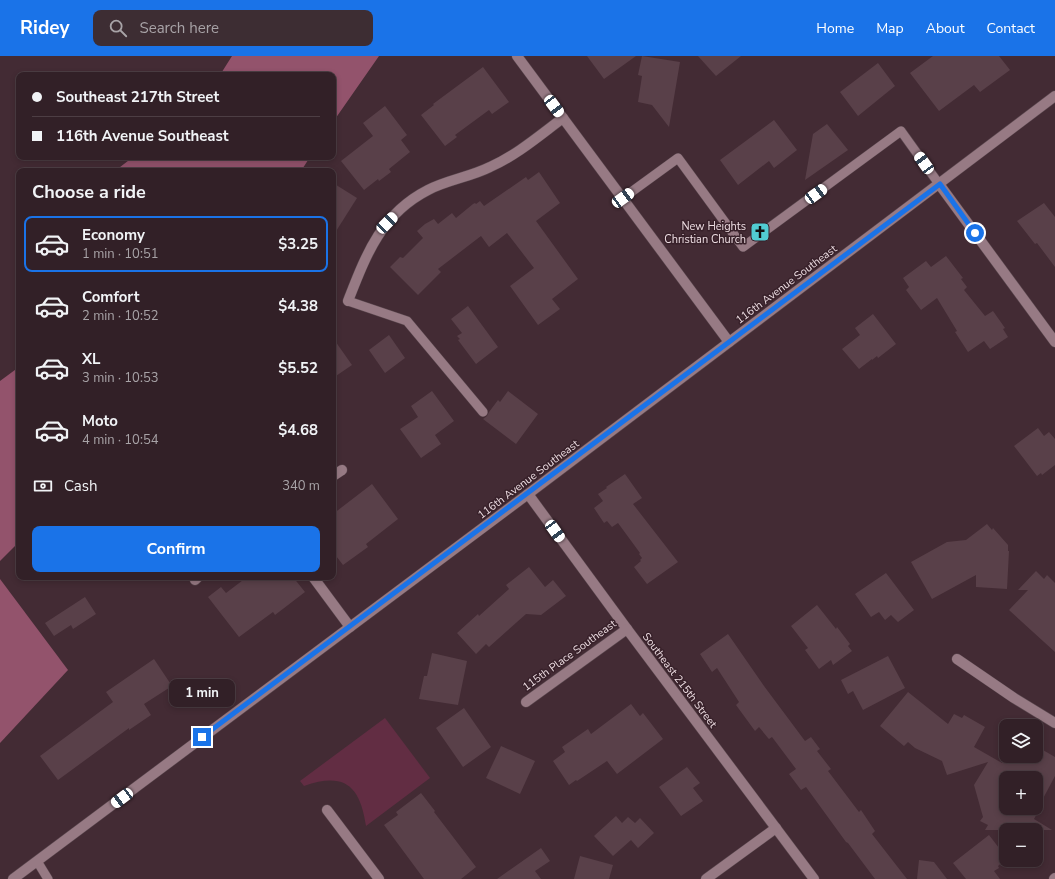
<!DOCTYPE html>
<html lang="en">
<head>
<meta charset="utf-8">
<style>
  :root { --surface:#322027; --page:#3d2d33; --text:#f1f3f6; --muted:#a8a3a7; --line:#4d3e44; --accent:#1a73e8 }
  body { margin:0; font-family:"Nunito Sans",sans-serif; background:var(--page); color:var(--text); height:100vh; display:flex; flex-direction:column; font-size:15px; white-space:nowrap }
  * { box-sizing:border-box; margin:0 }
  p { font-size:13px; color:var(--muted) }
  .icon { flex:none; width:22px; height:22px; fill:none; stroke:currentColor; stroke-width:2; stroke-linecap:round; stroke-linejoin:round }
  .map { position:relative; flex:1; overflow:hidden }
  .details { position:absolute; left:16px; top:112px; width:320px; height:412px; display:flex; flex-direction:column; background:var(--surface); border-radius:8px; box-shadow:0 2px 6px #0003,0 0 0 1px var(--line) }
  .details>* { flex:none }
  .top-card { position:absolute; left:16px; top:16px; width:320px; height:88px; border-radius:8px; box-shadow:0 2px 6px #0003,0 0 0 1px var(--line); display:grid; align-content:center; height:88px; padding:0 16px; background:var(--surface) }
  .fabs { position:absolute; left:999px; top:663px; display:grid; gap:8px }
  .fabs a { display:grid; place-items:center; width:44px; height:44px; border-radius:8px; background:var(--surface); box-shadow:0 2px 6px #0003,0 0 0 1px var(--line); font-size:20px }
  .end { position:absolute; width:18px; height:18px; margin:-9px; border:5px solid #1a73e8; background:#fff; box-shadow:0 0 0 2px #fff }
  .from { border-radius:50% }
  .bubble { position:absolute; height:28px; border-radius:8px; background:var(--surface); box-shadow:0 2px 6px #0003,0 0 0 1px var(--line); font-size:13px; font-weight:700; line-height:28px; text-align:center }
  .car { position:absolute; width:12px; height:24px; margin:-12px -6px; border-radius:5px; box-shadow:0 0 3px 1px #0007; background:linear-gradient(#fff 24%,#345 0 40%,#fff 0 76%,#345 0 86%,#fff 0) }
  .top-card b { display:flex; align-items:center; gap:14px; height:38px; font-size:15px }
  .top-card b+b { border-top:1px solid var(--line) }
  .top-card i { width:10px; height:10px; background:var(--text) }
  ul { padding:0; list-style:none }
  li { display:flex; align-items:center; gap:12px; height:56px; margin:0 8px 6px; padding:0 8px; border:2px solid transparent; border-radius:8px }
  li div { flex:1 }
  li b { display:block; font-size:15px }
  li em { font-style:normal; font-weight:700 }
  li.selected { border-color:var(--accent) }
  li>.icon { width:36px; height:36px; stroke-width:1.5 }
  h2 { padding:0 16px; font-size:18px; line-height:48px }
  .pay { display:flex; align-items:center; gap:10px; height:44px; padding:0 16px; font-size:15px }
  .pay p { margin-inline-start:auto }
  .button { display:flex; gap:8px; margin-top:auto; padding:8px 16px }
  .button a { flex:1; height:46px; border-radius:8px; background:var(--accent); color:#fff; font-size:16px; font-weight:700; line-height:46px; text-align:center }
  header { display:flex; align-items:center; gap:24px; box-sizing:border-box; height:56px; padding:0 20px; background:var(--accent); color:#fff }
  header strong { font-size:19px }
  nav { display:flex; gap:22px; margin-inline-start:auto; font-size:14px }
  .search { width:280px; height:36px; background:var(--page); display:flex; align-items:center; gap:10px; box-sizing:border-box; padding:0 14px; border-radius:8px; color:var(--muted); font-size:15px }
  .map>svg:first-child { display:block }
</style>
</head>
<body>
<header>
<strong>Ridey</strong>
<div class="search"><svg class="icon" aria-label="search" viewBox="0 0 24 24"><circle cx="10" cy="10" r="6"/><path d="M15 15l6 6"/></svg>Search here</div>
<nav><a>Home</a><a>Map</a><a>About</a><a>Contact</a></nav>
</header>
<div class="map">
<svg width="1055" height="823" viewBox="0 0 1055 823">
  <rect width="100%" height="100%" fill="#432b34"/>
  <!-- green -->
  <path fill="#622d43" d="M385,662l45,60 -64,48c-6,-41 -22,-54 -62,-40l-4,-5z"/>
  <!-- forest -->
  <g fill="#93536c">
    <polygon points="232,0 379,0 333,66 333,19 220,19"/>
    <polygon points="133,101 310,101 301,115 115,115"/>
    <polygon points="19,311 19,486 0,505 0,325"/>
    <polygon points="0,523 68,614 0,687"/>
  </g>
  <!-- building -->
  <g fill="#594049" fill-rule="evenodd">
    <polygon points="587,0 636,0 604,23"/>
    <polygon points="642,0 680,6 669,71 652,49 638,46 642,20 638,19"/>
    <polygon points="698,0 741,0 716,20"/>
    <polygon points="933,0 999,0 1010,14 980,36 974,29 939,55 910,17"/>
    <polygon points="878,7 895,30 858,60 840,36"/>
    <polygon points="483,11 509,46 492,58 489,54 455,79 457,81 445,90 421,59 434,49 433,48"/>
    <polygon points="385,50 407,79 401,84 410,96 389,113 391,116 379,125 378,123 364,134 341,105 373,80 363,67"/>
    <polygon points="774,64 797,94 774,112 769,105 738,129 720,104"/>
    <polygon points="827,68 848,94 805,124 813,78"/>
    <polygon points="539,116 560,147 536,165 578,223 552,243 560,253 538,269 510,230 534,212 507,177 489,191 481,180 438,213 441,216 418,239 390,211 400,201 403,202 423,182 417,175 425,168 434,163 438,168 452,157 456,162 473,148 475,147 476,148 480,145 484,150 526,121 528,124"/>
    <polygon points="333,127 357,142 333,180"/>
    <polygon points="1044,147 1055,161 1055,211 1037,187 1035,188 1017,165"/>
    <polygon points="946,200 963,222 961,223 967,231 964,234 985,260 993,255 1005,272 1003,273 1008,281 990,293 984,285 968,296 955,276 957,275 937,242 921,254 906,234 909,231 903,222 926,205 931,211"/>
    <polygon points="468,250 498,291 476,308 458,284 460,283 457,280 462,277 451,263"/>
    <polygon points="873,258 896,288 878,302 877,300 872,304 872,303 859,313 842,293 860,279 855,272"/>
    <polygon points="389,279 405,302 385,317 369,294"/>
    <polygon points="333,282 352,309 333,322"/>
    <polygon points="432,335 454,365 435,379 441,388 421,402 400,373 418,361 411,350"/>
    <polygon points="508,335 538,358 516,388 483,363 487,360 489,356 498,344 500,346"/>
    <polygon points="1038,372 1044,380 1049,376 1055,383 1055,409 1042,419 1041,417 1037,420 1014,390"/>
    <polygon points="625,418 642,442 633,448 678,506 647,528 634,511 641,505 640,504 642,502 639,498 640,497 618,467 612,471 607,465 604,467 594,452 603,445 598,438 607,432 606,431"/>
    <polygon points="372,428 398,463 366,488 368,491 343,509 333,496 333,458"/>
    <polygon points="987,468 992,474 993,472 1008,489 1008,495 1009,495 1007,533 976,531 976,519 932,543 911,506 947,486 966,484"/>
    <polygon points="529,511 545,531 553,524 566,540 541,559 526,558 489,591 486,588 476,598 457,577 478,558 479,560 509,533 506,529"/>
    <polygon points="1036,515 1044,523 1047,519 1055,527 1055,596 1009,554 1028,534 1018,534"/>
    <polygon points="886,517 914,554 898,566 891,559 885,564 879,556 871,561 855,538"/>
    <polygon points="247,521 293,521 305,536 275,559 273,556 239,581 208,541 221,531 226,537"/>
    <polygon points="85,541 96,558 73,573 71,569 54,580 45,567"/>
    <polygon points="817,549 836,573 837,571 850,588 848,590 852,595 833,609 831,604 819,613 805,594 808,592 791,570"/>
    <polygon points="728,578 764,630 805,685 811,681 820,693 817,695 831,713 828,715 859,756 861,754 875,775 872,778 907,823 875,823 848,787 846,786 806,731 801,734 789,718 796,713 772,681 769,683 768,682 759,671 755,675 736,649 739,646 717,612 712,616 700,598"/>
    <polygon points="432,597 467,605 458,649 419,643 424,620 427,620"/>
    <polygon points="888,600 905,632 863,654 853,635 848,638 841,624"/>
    <polygon points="154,603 172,630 144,648 151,659 129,674 129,672 58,724 40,700 113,646 106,636"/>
    <path d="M908,636l40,32 6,-10 8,4 2,-3 21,12 -11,20 28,16 5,-7h29v-10l19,11v19l-17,32h2l-6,11 18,11h-67l3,-5 -8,-4 3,-4 -9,-32 14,-23 -41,13 -5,-14 -27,-13 -7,-6 -4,4 -24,-20zM1006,722h30v30h-30z"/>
    <polygon points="631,648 640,660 643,657 663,683 617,718 607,705 577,725 576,724 569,729 553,705 565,696 562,691 588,673 591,678"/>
    <polygon points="464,652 491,691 463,711 436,672"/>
    <polygon points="501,690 535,705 520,738 486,722"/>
    <polygon points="687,711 700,727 693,732 703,745 681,760 659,731"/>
    <polygon points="421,737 435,755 434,756 476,811 461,823 424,823 384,769 398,759 396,756"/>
    <polygon points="616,760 622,767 628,761 635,767 640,762 654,777 638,792 631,784 613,800 594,780"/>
    <polygon points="989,779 1006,801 1006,803 998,810 999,812 994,815 1000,823 966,823 953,807"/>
    <polygon points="541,792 550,805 535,815 541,823 497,823"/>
    <polygon points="580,800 613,809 609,823 574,823"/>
    <polygon points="919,804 934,806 947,823 917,823"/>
  </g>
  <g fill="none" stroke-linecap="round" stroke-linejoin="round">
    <defs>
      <g id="lane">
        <polyline points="623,142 678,102 743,191 901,75 939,128"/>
        <polyline points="348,245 407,265 483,356"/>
        <polyline points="37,805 48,823"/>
      </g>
      <g id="street">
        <polyline points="517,0 729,286"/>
        <polyline points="939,128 1055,286"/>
        <path d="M348,245c18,-46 33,-87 80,-111 19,-10 42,-13 62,-23 27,-12 50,-32 73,-49"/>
        <polyline points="333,420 342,414"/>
        <polyline points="528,438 627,573 814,823"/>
        <polyline points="313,521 350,571"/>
        <polyline points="195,524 198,521"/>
        <polyline points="957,603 1014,642 1055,667"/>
        <polyline points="526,646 627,573"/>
        <polyline points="327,754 379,823"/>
        <polyline points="706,823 776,772"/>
        <polyline points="1054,823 1055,822"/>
      </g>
      <polyline id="secondary" points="13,823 528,438 1055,40"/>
    </defs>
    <!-- lane casing -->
    <use href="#lane" stroke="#5b484f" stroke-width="10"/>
    <!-- street casing -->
    <use href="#street" stroke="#5b484f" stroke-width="11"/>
    <!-- secondary casing -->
    <use href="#secondary" stroke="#5b484f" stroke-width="11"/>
    <!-- lane -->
    <use href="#lane" stroke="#977a84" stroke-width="9"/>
    <!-- street -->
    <use href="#street" stroke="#977a84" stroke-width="10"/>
    <!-- secondary -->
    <use href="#secondary" stroke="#977a84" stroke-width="10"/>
  </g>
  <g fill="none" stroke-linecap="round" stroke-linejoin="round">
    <!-- route -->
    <polyline stroke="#1a73e8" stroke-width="5" points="202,681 940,128 975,177"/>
  </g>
  <!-- icons -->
  <defs>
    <symbol id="church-square" viewBox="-11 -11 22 22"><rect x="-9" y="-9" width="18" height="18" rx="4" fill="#51ccd2" stroke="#38212a"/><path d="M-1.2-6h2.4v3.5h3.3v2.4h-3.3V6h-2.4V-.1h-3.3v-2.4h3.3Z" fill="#111"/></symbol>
  </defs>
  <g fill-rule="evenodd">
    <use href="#church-square" x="749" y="165" width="22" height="22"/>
  </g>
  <g text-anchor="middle" stroke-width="3" stroke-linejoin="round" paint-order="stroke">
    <!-- poi labels -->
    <g font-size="11" fill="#eddde2" stroke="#38212a" text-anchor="end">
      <text x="746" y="174">New Heights<tspan x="746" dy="13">Christian Church</tspan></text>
    </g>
    <!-- street labels -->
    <g font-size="11" fill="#eddde2" stroke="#38212a">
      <text transform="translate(786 228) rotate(-37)" y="4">116th Avenue Southeast</text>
      <text transform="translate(528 423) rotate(-37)" y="4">116th Avenue Southeast</text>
      <text transform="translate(569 599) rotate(-36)" y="4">115th Place Southeast</text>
      <text transform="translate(680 624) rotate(53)" y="4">Southeast 215th Street</text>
    </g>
  </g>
</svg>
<div class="fabs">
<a><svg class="icon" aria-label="layers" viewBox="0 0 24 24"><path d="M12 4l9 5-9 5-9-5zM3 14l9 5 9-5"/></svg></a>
<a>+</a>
<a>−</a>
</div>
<i class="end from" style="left:975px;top:177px"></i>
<i class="end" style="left:202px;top:681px"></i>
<div class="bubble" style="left:169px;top:623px;width:66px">1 min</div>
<i class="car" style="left:554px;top:50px;rotate:143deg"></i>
<i class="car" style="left:924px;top:107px;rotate:324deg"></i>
<i class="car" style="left:816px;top:138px;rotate:54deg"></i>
<i class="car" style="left:623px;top:142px;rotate:54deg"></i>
<i class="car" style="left:387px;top:167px;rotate:45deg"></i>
<i class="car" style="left:555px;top:475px;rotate:144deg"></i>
<i class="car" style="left:122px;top:742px;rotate:233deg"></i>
<div class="top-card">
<b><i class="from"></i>Southeast 217th Street</b>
<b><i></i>116th Avenue Southeast</b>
</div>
<section class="details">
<h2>Choose a ride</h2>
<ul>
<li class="selected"><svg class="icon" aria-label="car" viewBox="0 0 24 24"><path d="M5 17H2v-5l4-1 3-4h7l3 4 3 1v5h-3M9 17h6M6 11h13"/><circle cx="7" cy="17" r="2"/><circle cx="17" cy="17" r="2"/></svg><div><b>Economy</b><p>1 min · 10:51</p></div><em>$3.25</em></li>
<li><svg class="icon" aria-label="car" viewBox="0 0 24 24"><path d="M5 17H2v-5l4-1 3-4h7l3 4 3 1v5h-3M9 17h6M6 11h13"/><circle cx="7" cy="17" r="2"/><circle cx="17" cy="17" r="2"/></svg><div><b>Comfort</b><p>2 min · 10:52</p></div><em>$4.38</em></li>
<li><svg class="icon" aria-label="car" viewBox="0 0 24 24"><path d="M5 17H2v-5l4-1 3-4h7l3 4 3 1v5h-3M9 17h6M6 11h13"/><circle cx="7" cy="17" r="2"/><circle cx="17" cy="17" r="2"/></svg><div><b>XL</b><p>3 min · 10:53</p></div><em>$5.52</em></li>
<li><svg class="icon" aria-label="car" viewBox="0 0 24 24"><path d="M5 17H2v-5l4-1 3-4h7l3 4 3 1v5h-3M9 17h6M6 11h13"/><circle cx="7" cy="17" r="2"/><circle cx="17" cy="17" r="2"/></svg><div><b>Moto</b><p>4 min · 10:54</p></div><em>$4.68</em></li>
</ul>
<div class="pay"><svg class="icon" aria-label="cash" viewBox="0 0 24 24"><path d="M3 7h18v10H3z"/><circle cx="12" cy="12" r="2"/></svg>Cash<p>340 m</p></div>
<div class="button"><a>Confirm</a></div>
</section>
</div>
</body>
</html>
